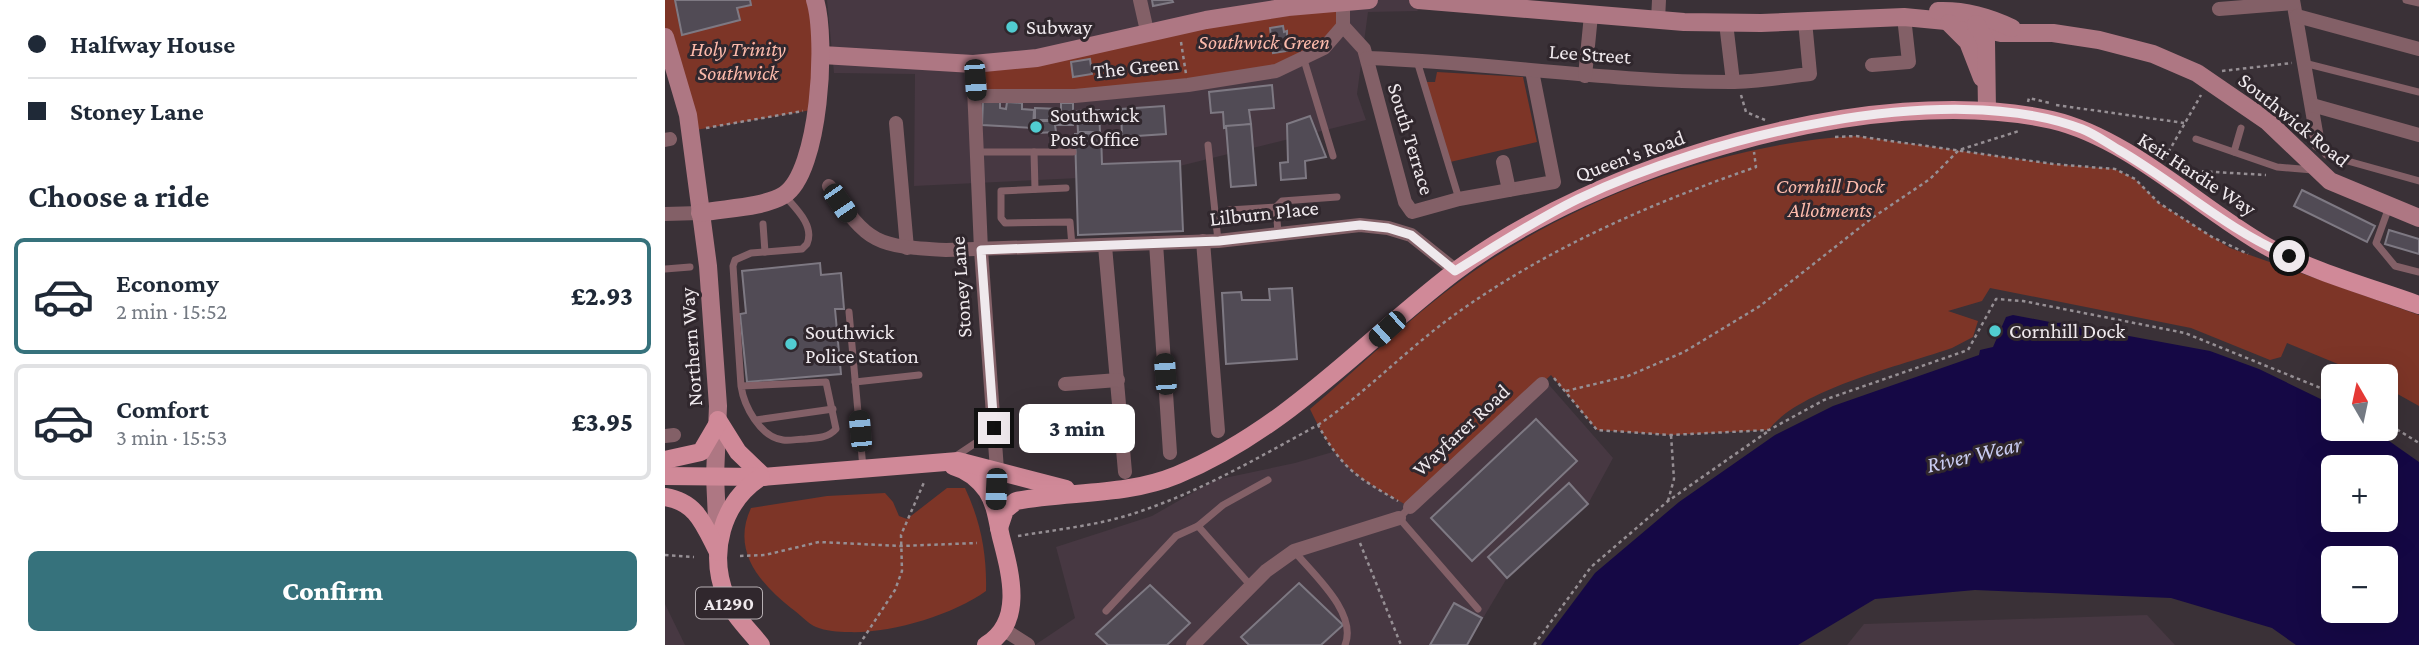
<!DOCTYPE html>
<html lang="en">
<head>
<meta charset="utf-8">
<style>
  :root { --surface:#fff; --page:#f6f6f7; --text:#1f2937; --muted:#747a83; --line:#e0e1e3; --accent:#36727c }
  body { margin:0; font-family:"Crimson Pro",serif; background:var(--page); color:var(--text); height:100vh; display:flex; flex-direction:column; font-size:26px; white-space:nowrap }
  * { box-sizing:border-box; margin:0 }
  p { font-size:23px; color:var(--muted) }
  .icon { flex:none; width:38px; height:38px; fill:none; stroke:currentColor; stroke-width:2; stroke-linecap:round; stroke-linejoin:round }
  .map { position:relative; flex:1; overflow:hidden }
  .side { display:flex; flex-direction:column; background:var(--surface); width:665px }
  .side>* { flex:none }
  .top-card { display:grid; align-content:center; height:154px; padding:0 28px; background:var(--surface) }
  .needle { width:46px; rotate:351deg }
  .controls { position:absolute; left:1656px; top:364px; display:grid; gap:14px }
  .controls a { display:grid; place-items:center; width:77px; height:77px; border-radius:10px; background:var(--surface); box-shadow:0 7px 28px #0002; font-size:35px }
  .end { position:absolute; width:32px; height:32px; margin:-16px; border:9px solid #efe9ed; background:#111; box-shadow:0 0 0 4px #111 }
  .from { border-radius:50% }
  .bubble { position:absolute; height:49px; border-radius:10px; background:var(--surface); box-shadow:0 7px 28px #0002; font-size:23px; font-weight:800; line-height:49px; text-align:center }
  .car { position:absolute; width:21px; height:42px; margin:-21px -10px; border-radius:9px; box-shadow:0 0 5px 2px #0007; background:linear-gradient(#222 24%,#8ab4d8 0 40%,#222 0 76%,#8ab4d8 0 86%,#222 0) }
  .top-card b { display:flex; align-items:center; gap:24px; height:66px; font-size:26px }
  .top-card b+b { border-top:2px solid var(--line) }
  .top-card i { width:18px; height:18px; background:var(--text) }
  ul { padding:0; list-style:none }
  li { display:flex; align-items:center; gap:21px; height:116px; margin:0 14px 10px; padding:0 14px; border:4px solid var(--line); border-radius:10px }
  li div { flex:1 }
  li b { display:block; font-size:26px }
  li em { font-style:normal; font-weight:800 }
  li.current { border-color:var(--accent) }
  li>.icon { width:63px; height:63px; stroke-width:1.5 }
  h2 { padding:0 28px; font-size:32px; line-height:84px }
  .cta { display:flex; gap:14px; margin-top:auto; padding:14px 28px }
  .cta a { flex:1; height:80px; border-radius:10px; background:var(--accent); color:#fff; font-size:28px; font-weight:800; line-height:80px; text-align:center }
  main { display:flex; flex:1; min-height:0 }
  .map>svg:first-child { display:block }
</style>
</head>
<body>
<main>
<section class="side">
<div class="top-card">
<b><i class="from"></i>Halfway House</b>
<b><i></i>Stoney Lane</b>
</div>
<h2>Choose a ride</h2>
<ul>
<li class="current"><svg class="icon" aria-label="car" viewBox="0 0 24 24"><path d="M5 17H2v-5l4-1 3-4h7l3 4 3 1v5h-3M9 17h6M6 11h13"/><circle cx="7" cy="17" r="2"/><circle cx="17" cy="17" r="2"/></svg><div><b>Economy</b><p>2 min · 15:52</p></div><em>£2.93</em></li>
<li><svg class="icon" aria-label="car" viewBox="0 0 24 24"><path d="M5 17H2v-5l4-1 3-4h7l3 4 3 1v5h-3M9 17h6M6 11h13"/><circle cx="7" cy="17" r="2"/><circle cx="17" cy="17" r="2"/></svg><div><b>Comfort</b><p>3 min · 15:53</p></div><em>£3.95</em></li>
</ul>
<div class="cta"><a>Confirm</a></div>
</section>
<div class="map">
<svg width="1754" height="645" viewBox="0 0 1754 645">
  <rect width="100%" height="100%" fill="#3a3137"/>
  <!-- built -->
  <g fill="#473842">
    <polygon points="162,0 763,0 752,11 703,12 692,94 701,120 478,175 249,186 250,74 169,73"/>
    <polygon points="857,354 948,458 923,504 842,578 802,645 370,645 410,618 391,547 487,516 550,480 630,463 733,433"/>
    <polygon points="0,604 20,645 0,645"/>
    <polygon points="1482,615 1510,645 1182,645 1199,624"/>
  </g>
  <!-- green -->
  <g fill="#7d3527">
    <polygon points="0,0 146,0 152,109 25,131 0,37"/>
    <polygon points="678,2 678,26 639,60 523,85 311,96 308,64"/>
    <polygon points="772,72 858,77 872,142 785,162 761,82 770,82"/>
    <path d="M1191,136l197,28 62,5 20,10 24,24 71,45 189,67v91l-34,-19v-11h-18l-80,-33 -6,14 -11,3 -79,-32 -201,-40 -8,13 -34,10 30,10 -5,16 -21,11c-49,17 -155,42 -183,82l-98,5 -74,-5 -46,-55 -141,132c-54,-30 -73,-40 -100,-98 51,-43 99,-91 153,-130 108,-79 260,-136 393,-143z"/>
    <path d="M282,488h18c16,34 22,67 21,103 -33,24 -97,43 -138,41 -9,0 -23,-1 -32,-5 -8,-3 -17,-14 -25,-19 -31,-25 -60,-57 -40,-100l76,-12 58,-3 8,9 6,14 8,3z"/>
  </g>
  <!-- water -->
  <path fill="#150845" fill-rule="evenodd" d="M1348,315l42,8 20,-1v4l135,25 49,18 74,36v24h39l47,33v183h-123l-24,-17 -101,-30 -196,-8 -100,9 -77,46h-257l54,-72 84,-71 96,-67 58,-29 146,-51 1,-5 13,-3 13,-30zM1668,467h52v53h-52zM1668,558h52v53h-52z"/>
  <!-- building -->
  <g fill="#514b55" stroke="#7e7983" stroke-width="2">
    <polygon points="10,0 85,0 86,5 72,8 75,20 17,35"/>
    <polygon points="487,0 507,0 508,2 488,6"/>
    <polygon points="618,26 619,32 622,31 622,51 608,53 605,28"/>
    <polygon points="425,59 427,74 408,77 406,62"/>
    <polygon points="607,85 609,108 584,110 586,124 559,128 558,112 546,113 544,92"/>
    <polygon points="318,100 335,101 335,108 341,109 342,102 357,103 357,109 369,110 368,128 317,125"/>
    <rect x="396" y="103" width="12" height="22"/>
    <polygon points="499,106 501,134 457,137 456,109"/>
    <polygon points="370,108 394,109 394,120 370,120"/>
    <polygon points="434,110 435,132 413,132 412,111"/>
    <polygon points="645,116 661,157 640,161 641,178 616,180 615,163 623,162 622,124"/>
    <polygon points="372,121 394,121 394,125 390,125 391,132 372,133"/>
    <polygon points="586,124 591,185 566,187 561,126"/>
    <polygon points="436,133 437,164 515,161 518,231 413,235 410,134"/>
    <polygon points="1637,190 1710,226 1702,242 1629,206"/>
    <polygon points="1724,230 1754,239 1754,254 1720,244"/>
    <polygon points="155,263 156,275 176,273 179,309 170,309 176,374 82,382 75,314 81,313 77,271"/>
    <polygon points="627,288 632,359 561,364 557,293 576,292 577,300 605,300 604,289"/>
    <polygon points="871,419 912,461 807,561 766,518"/>
    <polygon points="904,483 923,504 842,578 823,557"/>
    <polygon points="634,583 678,625 656,645 584,645 576,637"/>
    <polygon points="485,585 525,623 502,645 443,645 431,634"/>
    <polygon points="789,603 817,618 802,645 765,645"/>
  </g>
  <g fill="none" stroke-linecap="round" stroke-linejoin="round">
    <!-- path -->
    <g stroke="#968f94" stroke-width="2.5" stroke-dasharray="3.5 3.5" stroke-linecap="butt">
      <polyline points="516,42 521,74"/>
      <polyline points="1557,71 1627,63"/>
      <polyline points="1076,95 1081,112 1100,120"/>
      <polyline points="1363,102 1364,98 1385,103"/>
      <polyline points="1391,105 1519,123"/>
      <polyline points="41,128 138,111"/>
      <polyline points="1170,137 1191,136 1388,164 1450,169 1470,179 1494,203 1547,237 1583,254"/>
      <polyline points="1500,158 1536,95"/>
      <polyline points="1516,170 1601,175"/>
      <polyline points="889,378 932,430 1006,435 1104,430 1159,400 1303,350 1331,299 1358,301 1520,333 1668,393"/>
      <polyline points="901,391 963,376 1019,352 1095,306 1207,218 1265,179 1294,150 1354,131"/>
      <polyline points="1720,422 1754,443"/>
      <path d="M653,425c46,-31 84,-71 128,-104 95,-70 200,-116 310,-154l-2,-15"/>
      <polyline points="1003,501 1009,479 1006,435"/>
      <path d="M353,536c42,-7 85,-11 126,-26 61,-21 117,-54 174,-85 24,43 37,51 80,76"/>
      <polyline points="695,543 736,645"/>
      <polyline points="0,555 29,557"/>
      <polyline points="75,556 100,555 154,542 236,546 312,543"/>
      <polyline points="194,645 230,590 237,571 236,535 260,480"/>
      <polyline points="869,645 926,567 1003,501 1102,432"/>
    </g>
    <!-- lane -->
    <g stroke="#836067" stroke-width="7">
      <polyline points="1741,0 1754,3"/>
      <polyline points="639,60 668,156"/>
      <polyline points="752,61 794,199"/>
      <polyline points="1639,63 1754,92"/>
      <polyline points="1531,139 1612,167 1648,170"/>
      <polyline points="1653,144 1661,155 1754,181"/>
      <polyline points="543,145 553,241"/>
      <polyline points="312,152 369,152"/>
      <polyline points="1569,152 1576,128"/>
      <polyline points="401,188 336,191 336,218 340,223 405,222 407,246"/>
      <polyline points="370,189 369,152 408,152"/>
      <polyline points="611,207 613,233"/>
      <polyline points="1724,207 1711,243 1730,266 1754,272"/>
      <polyline points="564,210 611,207 617,201 672,197"/>
      <polyline points="98,224 100,252"/>
      <polyline points="0,269 25,267"/>
      <polyline points="184,312 198,468"/>
      <polyline points="190,382 254,375"/>
      <path d="M76,386l85,-4 10,47c-8,9 -19,9 -31,10 -7,0 -15,2 -22,1 -23,-3 -39,-34 -42,-54l-8,-120 2,-6 16,-7 51,-4 5,-5c8,-19 -12,-36 -23,-49"/>
      <polyline points="91,420 168,409"/>
      <polyline points="291,456 312,442 324,415"/>
      <polyline points="745,507 734,518 813,609"/>
      <path d="M629,551c19,23 64,62 51,94"/>
      <polyline points="586,586 533,526 558,505 603,480"/>
      <polyline points="441,611 511,536 533,526"/>
    </g>
    <!-- street -->
    <g stroke="#836067" stroke-width="14">
      <polyline points="475,0 482,31"/>
      <polyline points="1628,0 1653,144"/>
      <polyline points="1554,9 1628,3"/>
      <polyline points="1632,16 1754,49"/>
      <polyline points="993,20 994,0"/>
      <polyline points="1061,23 1068,82"/>
      <polyline points="678,26 699,49 740,202 747,212 794,199 889,182 867,71"/>
      <path d="M702,58c121,4 241,24 363,24 27,0 54,-5 80,-8l-5,-53"/>
      <polyline points="308,64 316,250 332,470 331,506"/>
      <polyline points="1207,65 1244,62 1239,17"/>
      <polyline points="920,76 926,15"/>
      <polyline points="311,96 410,96 523,85 611,71 659,48 678,26 678,0"/>
      <polyline points="1647,105 1754,135"/>
      <polyline points="231,123 242,248"/>
      <polyline points="0,140 5,139"/>
      <polyline points="838,162 844,190"/>
      <path d="M164,186c40,59 47,60 117,64l272,-9 142,-16 28,3 23,7 45,36"/>
      <polyline points="0,214 35,213"/>
      <polyline points="538,241 553,431"/>
      <polyline points="491,243 505,453"/>
      <polyline points="440,246 460,472"/>
      <polyline points="400,384 453,380"/>
      <polyline points="0,436 9,435"/>
      <polyline points="745,507 877,384"/>
      <polyline points="338,629 363,645"/>
      <polyline points="528,645 601,571 629,551 734,518"/>
    </g>
    <!-- secondary -->
    <g stroke="#ae7783" stroke-width="18">
      <polyline points="753,0 1019,22 1096,23 1239,17 1281,21 1336,33 1388,33 1434,40 1488,54 1532,73 1602,121 1665,181 1754,218"/>
      <path d="M1273,11c25,-1 51,6 74,17"/>
      <polyline points="1284,23 1303,42 1317,78"/>
      <polyline points="1311,24 1321,41 1322,111"/>
      <polyline points="0,37 23,115 43,266 53,406 50,476 53,541"/>
      <polyline points="157,55 308,64 372,58 541,20 623,7 704,0"/>
      <path d="M35,213c25,-5 62,-5 84,-18 36,-23 43,-157 31,-195"/>
    </g>
    <!-- primary -->
    <g stroke="#d08998" stroke-width="18">
      <polyline points="53,420 73,452 99,477"/>
      <polyline points="0,460 36,452 53,423"/>
      <path d="M288,466c14,4 25,12 34,25 9,14 10,29 14,46 9,35 24,85 -15,108"/>
      <polyline points="0,476 96,477 293,461 401,489"/>
      <path d="M96,477c-39,25 -53,76 -35,120 7,18 23,33 35,48"/>
      <path d="M0,497c32,5 39,28 53,55"/>
      <path d="M334,528l6,-18 11,-9c54,-10 110,-5 161,-26 109,-45 185,-132 276,-202 142,-108 422,-193 599,-153 77,18 146,87 214,126 47,26 103,41 153,59"/>
    </g>
  </g>
  <g fill="none" stroke-linecap="round" stroke-linejoin="round">
    <!-- route -->
    <path stroke="#efe9ed" stroke-width="9" d="M329,428l-13,-178 238,-9 141,-16 28,3 23,7 44,36c41,-25 80,-51 123,-72 127,-61 368,-122 504,-70 13,5 25,14 37,21 57,33 108,80 170,106"/>
  </g>
  <!-- markers -->
  <g fill="#51ccd1" stroke="#30272d" stroke-width="2.5">
    <circle cx="347" cy="27" r="7"/>
    <circle cx="371" cy="127" r="7"/>
    <circle cx="1330" cy="331" r="7"/>
    <circle cx="126" cy="344" r="7"/>
  </g>
  <g text-anchor="middle" stroke-width="6" stroke-linejoin="round" paint-order="stroke">
    <!-- shield labels -->
    <rect fill="#30272d" stroke="#b6afb3" stroke-width="2" x="31" y="587.5" width="66" height="31" rx="5"/>
    <g font-size="19" font-weight="bold" fill="#efe9ed">
      <text x="64" y="610">A1290</text>
    </g>
    <!-- poi labels -->
    <g font-size="21" fill="#efe9ed" stroke="#30272d" text-anchor="start">
      <text x="361" y="34">Subway</text>
      <text x="385" y="122">Southwick<tspan x="385" dy="24">Post Office</tspan></text>
      <text x="1344" y="338">Cornhill Dock</text>
      <text x="140" y="339">Southwick<tspan x="140" dy="24">Police Station</tspan></text>
    </g>
    <!-- park labels -->
    <g font-size="21" font-style="italic" fill="#fcbaab" stroke="#30272d">
      <text x="599" y="49">Southwick Green</text>
      <text x="73" y="56">Holy Trinity<tspan x="73" dy="24">Southwick</tspan></text>
      <text x="1165" y="193">Cornhill Dock<tspan x="1165" dy="24">Allotments</tspan></text>
    </g>
    <!-- street labels -->
    <g font-size="21" fill="#efe9ed" stroke="#30272d">
      <text transform="translate(925 54) rotate(4)" y="7">Lee Street</text>
      <text transform="translate(471 67) rotate(-6)" y="7">The Green</text>
      <text transform="translate(1629 120) rotate(39)" y="7">Southwick Road</text>
      <text transform="translate(746 139) rotate(73)" y="7">South Terrace</text>
      <text transform="translate(965 156) rotate(-20)" y="7">Queen's Road</text>
      <text transform="translate(1532 174) rotate(33)" y="7">Keir Hardie Way</text>
      <text transform="translate(599 213) rotate(-6)" y="7">Lilburn Place</text>
      <text transform="translate(296 287) rotate(-94)" y="7">Stoney Lane</text>
      <text transform="translate(26 347) rotate(-94)" y="7">Northern Way</text>
      <text transform="translate(796 430) rotate(-43)" y="7">Wayfarer Road</text>
    </g>
    <!-- water labels -->
    <g font-size="23" font-style="italic" fill="#c9ccf2" stroke="#30272d">
      <text transform="translate(1309 454) rotate(-13)" y="8">River Wear</text>
    </g>
  </g>
</svg>
<div class="controls">
<a><svg class="needle" viewBox="-14 -14 28 28"><path d="M0-13l5 13h-10z" fill="#e53935"/><path d="M0 13l5-13h-10z" fill="#747a83"/></svg></a>
<a>+</a>
<a>−</a>
</div>
<i class="end from" style="left:1624px;top:256px"></i>
<i class="end" style="left:329px;top:428px"></i>
<div class="bubble" style="left:354px;top:404px;width:116px">3 min</div>
<i class="car" style="left:310px;top:80px;rotate:176deg"></i>
<i class="car" style="left:175px;top:203px;rotate:146deg"></i>
<i class="car" style="left:722px;top:329px;rotate:228deg"></i>
<i class="car" style="left:500px;top:374px;rotate:356deg"></i>
<i class="car" style="left:195px;top:431px;rotate:355deg"></i>
<i class="car" style="left:331px;top:489px;rotate:182deg"></i>
</div>
</main>
</body>
</html>
